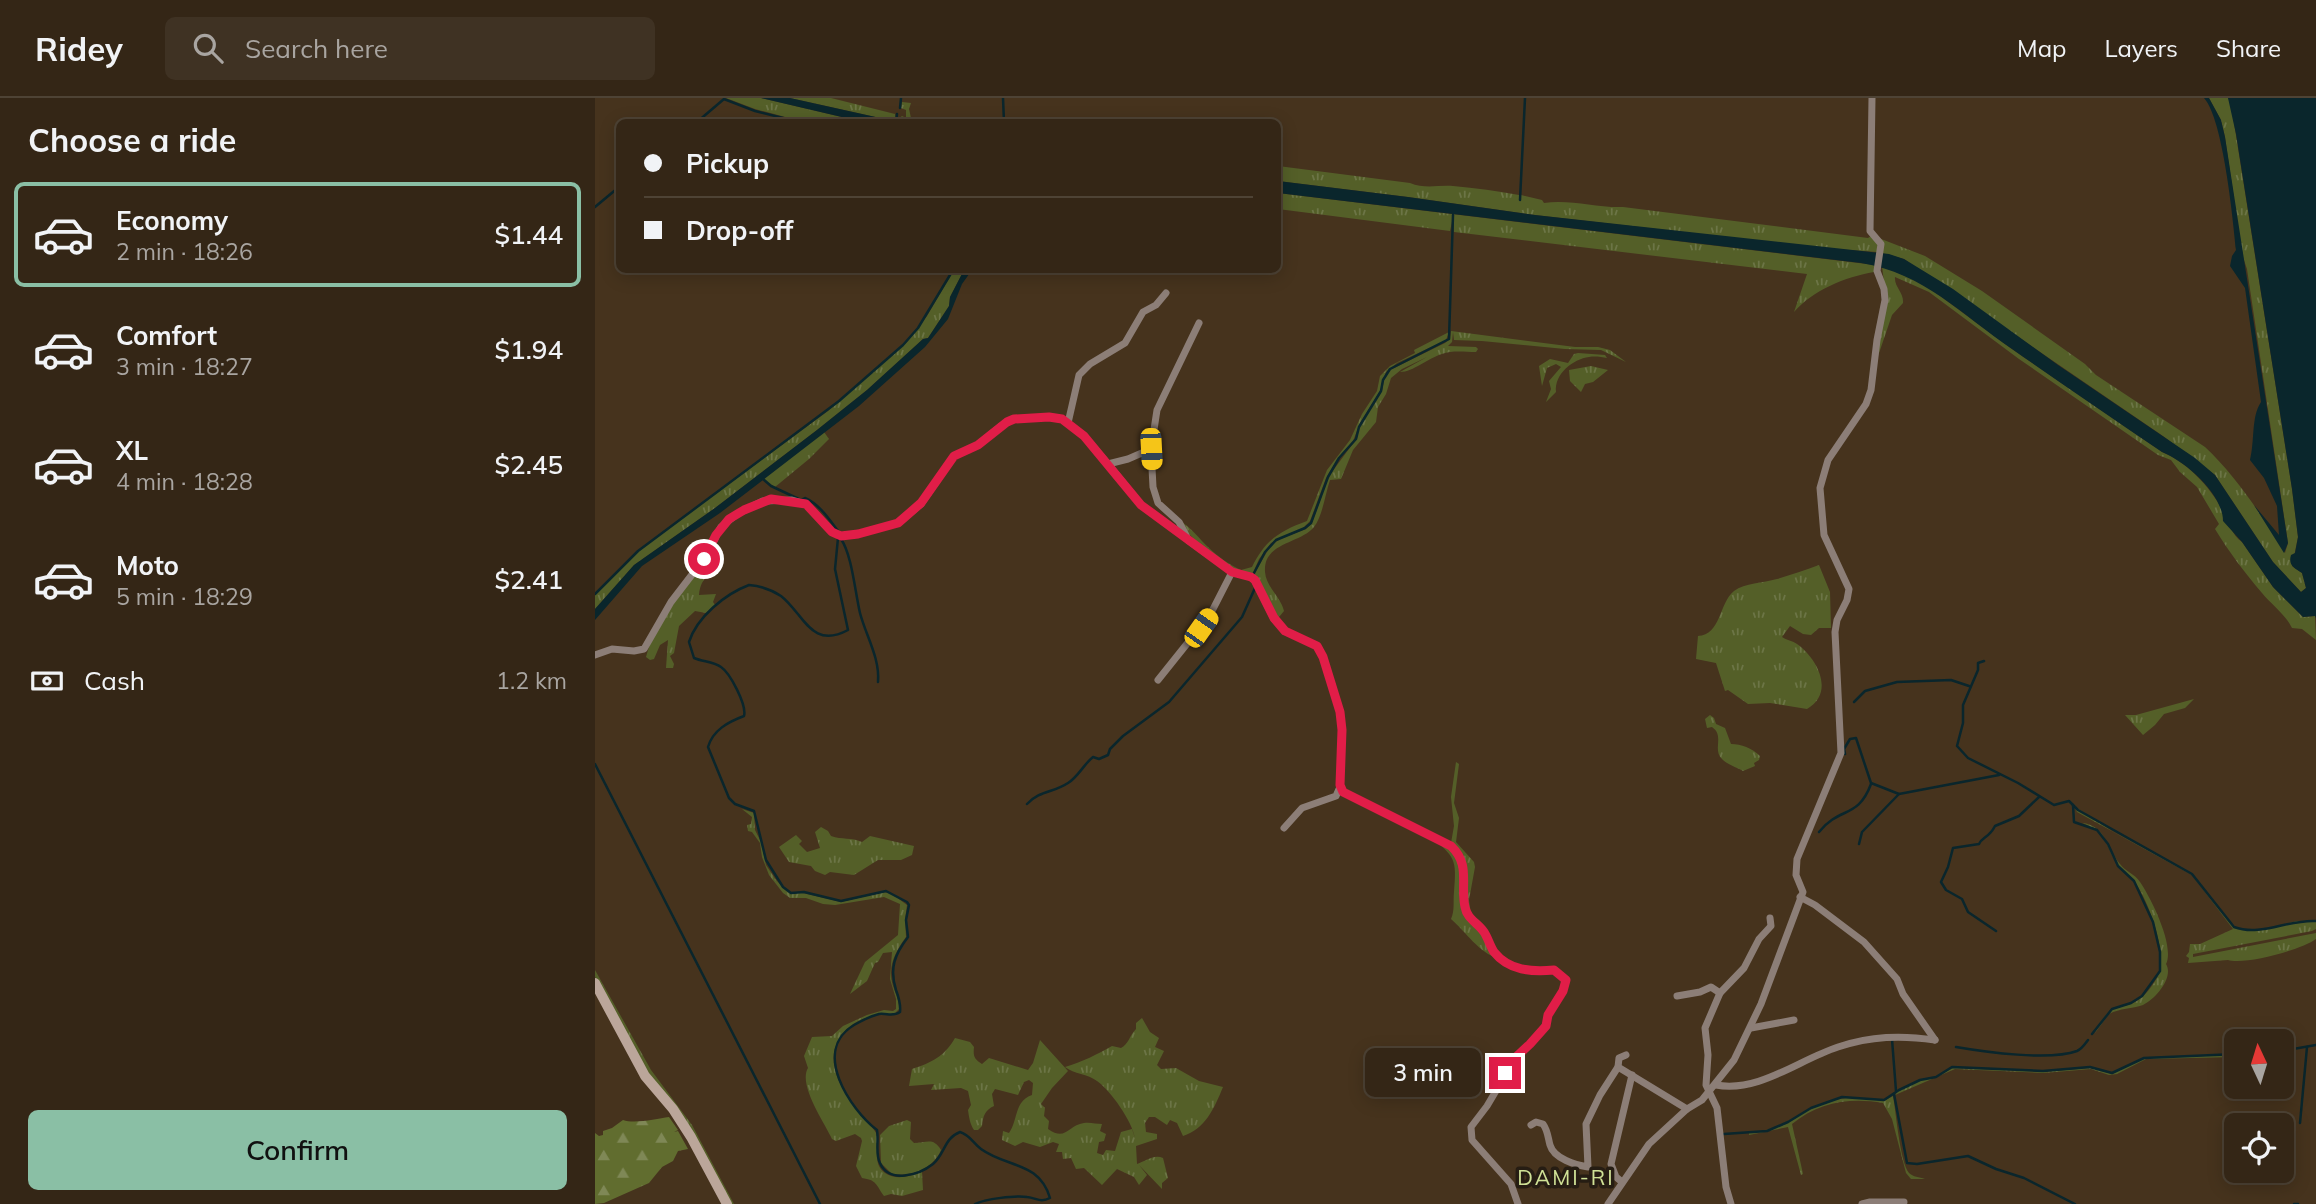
<!DOCTYPE html>
<html lang="en">
<head>
<meta charset="utf-8">
<style>
  :root { --surface:#342616; --page:#3f3223; --text:#f1f3f6; --muted:#a9a5a1; --line:#4e4335; --accent:#8abfa5 }
  body { margin:0; font-family:Mulish,sans-serif; background:var(--page); color:var(--text); height:100vh; display:flex; flex-direction:column; font-size:26px; white-space:nowrap }
  * { box-sizing:border-box; margin:0 }
  p { font-size:23px; color:var(--muted) }
  .icon { flex:none; width:38px; height:38px; fill:none; stroke:currentColor; stroke-width:2; stroke-linecap:round; stroke-linejoin:round }
  .map { position:relative; flex:1; overflow:hidden }
  .details { display:flex; flex-direction:column; background:var(--surface); width:595px }
  .details>* { flex:none }
  .guide { position:absolute; left:21px; top:21px; width:665px; height:154px; border-radius:10px; box-shadow:0 4px 18px #0003,0 0 0 2px var(--line); display:grid; align-content:center; height:154px; padding:0 28px; background:var(--surface) }
  .needle { width:46px; rotate:356deg }
  .controls { position:absolute; left:1629px; top:931px; display:grid; gap:14px }
  .controls a { display:grid; place-items:center; width:70px; height:70px; border-radius:10px; background:var(--surface); box-shadow:0 4px 18px #0003,0 0 0 2px var(--line); font-size:35px }
  .end { position:absolute; width:32px; height:32px; margin:-16px; border:9px solid #e11d48; background:#fff; box-shadow:0 0 0 4px #fff }
  .from { border-radius:50% }
  .bubble { position:absolute; height:49px; border-radius:10px; background:var(--surface); box-shadow:0 4px 18px #0003,0 0 0 2px var(--line); font-size:23px; font-weight:600; line-height:49px; text-align:center }
  .car { position:absolute; width:21px; height:42px; margin:-21px -10px; border-radius:9px; box-shadow:0 0 5px 2px #0007; background:linear-gradient(#f5c518 24%,#345 0 40%,#f5c518 0 76%,#345 0 86%,#f5c518 0) }
  .guide b { display:flex; align-items:center; gap:24px; height:66px; font-size:26px }
  .guide b+b { border-top:2px solid var(--line) }
  .guide i { width:18px; height:18px; background:var(--text) }
  ul { padding:0; list-style:none }
  li { display:flex; align-items:center; gap:21px; height:105px; margin:0 14px 10px; padding:0 14px; border:4px solid transparent; border-radius:10px }
  li div { flex:1 }
  li b { display:block; font-size:26px }
  li em { font-style:normal; font-weight:600 }
  li.current { border-color:var(--accent) }
  li>.icon { width:63px; height:63px; stroke-width:1.5 }
  h2 { padding:0 28px; font-size:32px; line-height:84px }
  .pay { display:flex; align-items:center; gap:18px; height:77px; padding:0 28px; font-size:26px }
  .pay p { margin-inline-start:auto }
  .button { display:flex; gap:14px; margin-top:auto; padding:14px 28px }
  .button a { flex:1; height:80px; border-radius:10px; background:var(--accent); color:#111; font-size:28px; font-weight:600; line-height:80px; text-align:center }
  header { display:flex; align-items:center; gap:42px; box-sizing:border-box; height:98px; padding:0 35px; background:var(--surface); border-bottom:2px solid var(--line) }
  header strong { font-size:33px }
  nav { display:flex; gap:38px; margin-inline-start:auto; font-size:24px }
  .search { width:490px; height:63px; background:var(--page); display:flex; align-items:center; gap:18px; box-sizing:border-box; padding:0 24px; border-radius:10px; color:var(--muted); font-size:26px }
  main { display:flex; flex:1; min-height:0 }
  .map>svg:first-child { display:block }
</style>
</head>
<body>
<header>
<strong>Ridey</strong>
<div class="search"><svg class="icon" aria-label="search" viewBox="0 0 24 24"><circle cx="10" cy="10" r="6"/><path d="M15 15l6 6"/></svg>Search here</div>
<nav><a>Map</a><a>Layers</a><a>Share</a></nav>
</header>
<main>
<section class="details">
<h2>Choose a ride</h2>
<ul>
<li class="current"><svg class="icon" aria-label="car" viewBox="0 0 24 24"><path d="M5 17H2v-5l4-1 3-4h7l3 4 3 1v5h-3M9 17h6M6 11h13"/><circle cx="7" cy="17" r="2"/><circle cx="17" cy="17" r="2"/></svg><div><b>Economy</b><p>2 min · 18:26</p></div><em>$1.44</em></li>
<li><svg class="icon" aria-label="car" viewBox="0 0 24 24"><path d="M5 17H2v-5l4-1 3-4h7l3 4 3 1v5h-3M9 17h6M6 11h13"/><circle cx="7" cy="17" r="2"/><circle cx="17" cy="17" r="2"/></svg><div><b>Comfort</b><p>3 min · 18:27</p></div><em>$1.94</em></li>
<li><svg class="icon" aria-label="car" viewBox="0 0 24 24"><path d="M5 17H2v-5l4-1 3-4h7l3 4 3 1v5h-3M9 17h6M6 11h13"/><circle cx="7" cy="17" r="2"/><circle cx="17" cy="17" r="2"/></svg><div><b>XL</b><p>4 min · 18:28</p></div><em>$2.45</em></li>
<li><svg class="icon" aria-label="car" viewBox="0 0 24 24"><path d="M5 17H2v-5l4-1 3-4h7l3 4 3 1v5h-3M9 17h6M6 11h13"/><circle cx="7" cy="17" r="2"/><circle cx="17" cy="17" r="2"/></svg><div><b>Moto</b><p>5 min · 18:29</p></div><em>$2.41</em></li>
</ul>
<div class="pay"><svg class="icon" aria-label="cash" viewBox="0 0 24 24"><path d="M3 7h18v10H3z"/><circle cx="12" cy="12" r="2"/></svg>Cash<p>1.2 km</p></div>
<div class="button"><a>Confirm</a></div>
</section>
<div class="map">
<svg width="1721" height="1106" viewBox="0 0 1721 1106">
  <defs>
    <pattern id="grass-tufts" width="24" height="20" patternUnits="userSpaceOnUse" patternTransform="scale(1.75)"><rect width="24" height="20" fill="#545f28"/><path d="M3 7l-1-3M5 7V3M7 7l1-3M15 17l-1-3M17 17v-4M19 17l1-3" fill="none" stroke="#6c7546"/></pattern>
    <pattern id="forest-firs" width="22" height="20" patternUnits="userSpaceOnUse" patternTransform="scale(1.75)"><rect width="22" height="20" fill="#616d2f"/><path d="M5 1l3.5 6h-7zM16 11l3.5 6h-7z" fill="#7f8856"/></pattern>
  </defs>
  <rect width="100%" height="100%" fill="#46331d"/>
  <!-- grass -->
  <g fill="url(#grass-tufts)">
    <polygon points="131,0 166,0 268,24 209,24 160,11"/>
    <polygon points="195,0 236,0 300,16 301,23 307,18 311,20 311,12 306,10 307,4 316,5 314,11 316,20 338,24 303,24"/>
    <path d="M1614,0h19l3,6 61,385 6,48 -6,29 10,7 4,15 -5,4 -28,-30 -58,-87 -52,-39 -259,-177 -22,-6 -6,-16 49,19 57,35 103,73 11,11 109,72c32,30 57,69 80,106l3,-10 -41,-274 -5,-15 -17,-117 -4,-17z"/>
    <path d="M683,68l132,17c14,6 28,2 43,3 22,2 45,5 66,9v6l2,-6 21,5 2,3c26,-4 52,5 79,4l245,31 3,-2 8,9 -2,7 -57,-4 -285,-33 -127,-18 -130,-16z"/>
    <path d="M683,95l597,72 -1,7c-29,5 -61,18 -80,40l13,-38 -353,-42 -1,-15 -3,14 -172,-22z"/>
    <path d="M1287,168l42,18 85,63 153,105c26,11 46,33 60,57 7,11 9,26 20,33l31,45 30,30 12,-1 1,24 -14,-11 -10,-1c-7,-14 -20,-23 -30,-35 -17,-20 -33,-41 -47,-64l4,-5 -22,-37 -17,-15 -9,-12 -13,-5 -139,-96 -90,-67 -34,-15c-1,10 9,15 8,26l-11,12 -14,41 1,-16 8,-34z"/>
    <polygon points="359,172 369,172 355,199 354,208 333,240 328,241 272,292 222,332 120,410 39,467 0,511 0,497 43,453 233,313 312,244 332,218"/>
    <path d="M856,233l124,16h23l12,3 16,12 -25,-12 -36,-1 -83,-8 -28,-1 -1,-8 -1,10 -4,4 28,1 2,2 -2,3c-11,0 -24,-2 -34,2 -14,4 -29,18 -42,18l27,-15 -25,12 -11,9 -5,16 -8,13 -2,15 -23,28 -12,29 -11,1c-5,14 -7,35 -16,47 -14,17 -51,15 -49,45 1,15 16,25 19,39l-5,6 1,5 -27,-46 18,-31 11,-7 24,-9 6,-6 17,-47 28,-38 2,-11 23,-36 2,-11 6,-10 55,-27 5,-4z"/>
    <path d="M854,234l-3,8 -49,23 -11,9 -6,19 -20,32 -7,18 -14,16 -13,21 -16,43 -8,8 -31,14 -12,16 -7,16c-28,-4 -57,-30 -72,-54 12,7 19,18 29,27 9,9 21,17 32,22l11,-3c13,-27 28,-36 55,-46l20,-51 23,-30 12,-26 15,-23 3,-15 10,-10 25,-13 -1,-3z"/>
    <path d="M983,255l27,2 2,3c-5,-1 -12,-2 -18,-1 -16,2 -35,17 -33,35l-10,10 5,-13 -2,-8 12,-14 -5,-3 -9,4 -5,18 -3,-20 11,-7 18,4 6,-9z"/>
    <polygon points="996,268 1013,272 998,284 990,286 986,294 975,283 974,272"/>
    <polygon points="229,334 234,341 214,361 180,389 168,381"/>
    <path d="M124,457h4v6c-10,14 -22,13 -24,34l17,-1 -3,8 2,3 -9,8 -11,-2 -16,15 -5,27 -4,3 4,8 -1,4h-7l2,-28 -8,5 -6,14 -4,1 -4,-3c10,-37 37,-66 59,-96l5,1z"/>
    <path d="M1224,467l11,27 1,36h-12l-8,7 -8,-1 -13,-8 -8,11c4,3 11,4 15,7 21,15 38,49 10,65l-37,-6 -22,1 -20,-14 -3,1 -9,-28 -20,-4 2,-23c23,-1 21,-33 36,-45 11,-8 29,-8 43,-12 14,-4 28,-9 42,-14z"/>
    <polygon points="1599,601 1590,610 1569,616 1560,627 1548,637 1530,617 1541,617"/>
    <path d="M1115,617l4,3 2,6 9,4 6,16c10,0 21,4 29,12l-1,4 -5,3 1,3 -12,5c-5,-3 -17,-7 -21,-12 -10,-10 3,-23 -10,-32l-5,1 -2,-9z"/>
    <path d="M861,664l3,2 -5,39 5,15 -3,24 18,20 1,5 -6,33 2,15c-9,-28 7,-50 -20,-72l3,-17 -3,-29z"/>
    <path d="M1479,708l38,25 80,43 42,54 23,3 40,-10h19v8l-4,2 -119,23v3l123,-24v6c-15,11 -71,26 -88,21l-40,3 1,-5 -3,-2 3,-4 1,-8h10l33,-15 -41,-54 -115,-63z"/>
    <path d="M147,711l12,4 1,17 6,12 5,23 10,15 12,12 15,1 38,9 43,-10 8,2 15,11 -2,14 1,18c-11,15 -19,30 -13,49 3,9 6,14 6,23l-5,5c-16,-1 -37,4 -49,17 -26,28 -2,61 17,86 4,5 11,10 14,16 5,14 -5,30 9,40 12,8 25,3 37,-1l1,18 -21,6 -11,-2 -7,2c-8,-11 -7,-16 -22,-18l-6,-12 6,-25 -1,-3 -6,-4 -19,7 -4,-2c-8,-17 -34,-54 -24,-71l-4,-12 8,-19 20,-1 11,-10 24,-11 17,-5 9,1 3,-2v-10l-6,-20 2,-27 -9,1 -5,9 -3,1 -8,18 -17,13 15,-32 33,-27 2,-31 -16,-7 -49,8 -12,-1 -17,-6h-16l-7,-5 -14,-18 -7,-18 -2,-14 -8,-11 -4,-1 -1,-6 4,-1 1,-7z"/>
    <path d="M1487,725c23,2 25,25 38,41 5,7 15,10 20,18 11,16 35,64 26,82 8,13 -10,35 -23,41 -11,4 -23,3 -34,9l-14,19c4,-8 8,-16 15,-22 8,-6 17,-4 25,-9 9,-4 21,-20 24,-29 8,-22 -11,-74 -25,-92 -4,-6 -11,-9 -15,-15 -16,-21 -8,-32 -37,-43z"/>
    <path d="M226,729l7,4 3,5c11,4 20,1 31,6l8,-6 44,10 -2,9 -11,5h-23l-24,15 -24,-3 -5,3 -10,-4 -4,-5 -22,-4 -10,-15 17,-12 6,6 -3,3 8,8 13,-4 -5,-16z"/>
    <path d="M835,738l13,6 16,18 3,40 37,59c-21,-7 -32,-26 -48,-40 4,-9 2,-17 3,-27 3,-33 1,-35 -24,-56z"/>
    <polygon points="0,872 56,972 97,1027 139,1106 135,1106 54,977 0,879"/>
    <path d="M547,920l8,14 9,6 -4,9 9,4 -7,14 4,4 15,-1 23,13 24,6c-9,22 -18,42 -40,49l-6,-13 -7,-3 -3,5 -12,-8h-6l-4,6 1,9 11,2v5l-21,7 1,18c9,-3 17,-10 26,-6l5,20 -6,5v6l-23,-24 8,10 -8,10 -5,-8 -17,-8 -15,16 -18,-17 -8,1 -5,-11 -8,1 -1,-7h-6l3,-8 -6,-2 -13,5 -17,-5 -8,4 -13,-6 1,-9 6,2c9,-12 5,-32 23,-38l1,-12 -4,-3 -5,2 -6,13 -23,-6 -3,5 2,12c-9,4 -11,10 -12,20l-4,4h-4c-4,-6 -5,-13 -6,-20l3,-5 -3,-14 -7,-3 -30,2 3,-6 -25,2 3,-17c19,-6 33,-13 43,-31l15,4 4,5c-1,9 0,12 8,17l7,-6 39,12 5,-7 7,-23 28,31 -16,17 -11,16 4,4 -1,8 5,5 -1,8c18,13 20,-4 36,-6 6,-1 12,1 18,1l-2,7 6,3 -2,7 -5,1 -2,11 6,2 3,-5 9,1 6,-19 11,-3 3,9c-3,-17 -24,-47 -38,-57 -9,-7 -23,-7 -32,-14 17,-5 33,-13 47,-21l9,2c7,-3 9,-13 15,-19v-6z"/>
    <polygon points="1641,957 1641,959 1551,961 1522,976 1514,977 1496,971 1448,975 1360,971 1300,997 1304,992 1326,982 1341,979 1358,970 1448,974 1495,970 1517,976 1550,960"/>
    <path d="M1298,998c3,16 7,66 16,77 4,4 10,4 16,6h-14l-5,-6 -14,-54 -9,-16c-32,-6 -65,-1 -91,21l11,50 -2,1 -13,-48 -39,8v-2c38,-3 56,-28 91,-34 14,-3 30,0 44,2z"/>
    <path d="M312,1022l4,2 -1,17 4,4c13,0 19,-6 27,7 -8,19 -30,27 -49,24l-11,-11 -1,-28 9,-9z"/>
  </g>
  <!-- forest -->
  <path fill="url(#forest-firs)" d="M74,1019l9,13 -4,2 4,-1 10,18 -10,2 -5,10 -11,6 -13,16 -45,20 -9,1v-71l4,3 4,-1v-4l9,-3 11,-8c11,4 34,-1 46,-3z"/>
  <!-- water -->
  <g fill="#0a262c">
    <polygon points="166,0 195,0 303,24 268,24"/>
    <path d="M1609,0h5l12,22 4,17 63,406 -4,10 -30,-48 25,30 -2,-29 -13,-28 -14,-18c5,-20 1,-43 11,-58l-16,-114 -15,-22 2,-10 4,-6c-3,-32 -13,-131 -32,-152z"/>
    <path d="M1633,0h88v520l-1,-2 -12,1 -30,-30 -31,-45 -19,-21c0,-27 -38,-60 -61,-69 -50,-34 -100,-68 -150,-103 -50,-34 -88,-76 -151,-86l-583,-70v-12l130,16 127,18 354,39 15,5 49,30 105,76 137,93 20,17 58,87 28,30 5,-4 -4,-15c-8,-5 -14,-8 -11,-18l4,-2 3,-16 -6,-48 -56,-355z"/>
    <polygon points="369,172 377,172 367,186 353,221 330,249 264,308 125,415 47,468 0,522 0,511 39,467 120,410 222,332 272,292 328,241 333,240 354,208 355,199"/>
  </g>
  <g fill="none" stroke-linecap="round" stroke-linejoin="round">
    <!-- stream -->
    <g stroke="#0a262c" stroke-width="2.5">
      <polyline points="408,0 409,24"/>
      <polyline points="305,10 306,0"/>
      <polyline points="102,24 129,1 160,13 204,24"/>
      <polyline points="301,24 302,16"/>
      <polyline points="925,102 930,0"/>
      <polyline points="0,109 24,89"/>
      <path d="M168,381l8,7 30,14 4,-2c14,6 24,21 33,33"/>
      <path d="M243,440l-3,31 13,61c-37,20 -44,-16 -67,-34 -9,-6 -21,-10 -32,-11 -24,9 -52,32 -60,57l5,16c9,4 19,3 27,9 9,6 26,38 23,49 -16,6 -31,14 -36,31l21,51 6,6 19,7 12,49 17,27 8,6 13,-1 37,9 45,-10 21,11 2,3 -3,15 2,17c-13,17 -19,31 -12,53 3,8 5,14 4,22 -7,5 -13,1 -21,2 -8,2 -18,7 -25,11 -43,26 -4,84 23,105 2,11 -2,24 3,33 9,21 39,12 53,1 12,-10 11,-26 27,-32 10,3 13,11 21,17 26,19 58,12 69,49 -10,5 -13,0 -23,-1 -11,-2 -42,2 -52,7"/>
      <path d="M246,441c11,16 14,53 19,74 6,23 20,45 18,69"/>
      <polyline points="659,475 670,454 681,442 710,430 716,425 733,379 744,360 761,341 764,329 786,293 788,282 795,271 854,241 858,117"/>
      <polyline points="0,496 43,453 244,303 308,247 323,230 358,172"/>
      <path d="M1389,563l-6,2v7l-15,35v18l-6,23 11,12 50,25 36,22 15,-4 9,9 114,64 42,53c27,10 54,-8 82,-6"/>
      <polyline points="1259,604 1270,593 1302,584 1356,582 1374,588"/>
      <polyline points="1250,656 1249,651 1255,641 1261,640 1276,685 1304,696 1404,677"/>
      <polyline points="0,666 225,1106"/>
      <path d="M432,706c13,-14 26,-11 41,-21 10,-6 16,-19 25,-26l6,2 9,-4 2,-6 13,-13 46,-34 73,-85 13,-29"/>
      <polyline points="1478,707 1479,724 1502,732 1513,746 1523,768 1539,783 1558,824 1565,854 1565,873 1547,898 1536,905 1517,911 1497,936"/>
      <path d="M1224,734c21,-26 39,-13 52,-48"/>
      <polyline points="1264,746 1267,734 1304,696"/>
      <path d="M1401,833l-28,-19 -6,-13 -16,-9 -5,-8 7,-15 5,-19 26,-4c3,-7 10,-6 16,-18l24,-10 20,-19"/>
      <polyline points="1297,941 1301,993"/>
      <path d="M1361,949c29,5 94,14 121,4 5,-2 8,-7 11,-11"/>
      <polyline points="1687,953 1721,947"/>
      <polyline points="1299,996 1312,1065 1322,1066 1373,1058 1401,1071 1429,1080 1480,1106"/>
      <polyline points="1705,1025 1712,949"/>
      <polyline points="1129,1036 1172,1033 1193,1024 1216,1010 1247,999 1289,1002 1304,992 1325,982 1341,979 1357,969 1448,973 1495,969 1517,975 1549,960 1642,956"/>
      <polyline points="1699,1106 1703,1106"/>
    </g>
    <!-- street -->
    <g stroke="#8c7e77" stroke-width="7">
      <polyline points="473,325 484,277 495,266 530,245 548,214 561,207 571,195"/>
      <path d="M556,351l2,38 5,16 21,19 10,19 43,31 19,5 4,4 19,38 11,12 32,15 6,11 17,54 2,19 -2,55 3,7 108,54c19,19 9,38 14,61 2,12 13,16 19,25 4,6 6,14 10,20 15,19 38,20 60,18l12,10 -3,11 -15,24 -2,10 -16,19 -14,13 -29,49 -16,21 1,13 39,44 7,20"/>
      <polyline points="513,366 546,407 590,439"/>
      <polyline points="0,557 17,551 39,553 49,551 76,504 109,461 126,429 142,416 168,403 197,402 211,406 237,434 246,438 263,436 303,425 326,406 359,358 383,347 406,328 419,321 455,319 467,321 489,338 513,366 533,361 556,351 562,312 604,225"/>
      <polyline points="563,582 615,517 637,474"/>
      <polyline points="689,730 707,710 741,698 745,689"/>
      <polyline points="1205,799 1220,807 1269,844 1302,881 1308,896 1340,942"/>
      <polyline points="1082,898 1105,894 1116,889 1125,895"/>
      <polyline points="1156,930 1199,922"/>
      <polyline points="1031,957 1024,960 1023,969 1092,1011"/>
      <path d="M1121,987c43,8 82,-25 122,-38 33,-11 63,-12 97,-7"/>
      <path d="M936,1027l5,-3 7,2c5,7 5,14 7,21 4,14 26,20 38,22l-2,-43 14,-29 18,-28"/>
      <polyline points="1027,1084 1021,1079 1016,1066 1037,977"/>
      <polyline points="1013,1106 1054,1046 1092,1011 1107,1002 1139,962 1166,906 1208,794 1201,777 1202,761 1246,655 1240,534 1242,522 1252,502 1254,491 1229,437 1225,390 1233,362 1271,306 1276,292 1282,242 1290,202 1289,191 1282,173 1286,146 1275,133 1277,0"/>
      <polyline points="1136,1106 1131,1089 1122,1010 1111,987 1113,957 1110,930 1125,895 1149,870 1164,841 1176,828 1175,820"/>
      <polyline points="1267,1106 1275,1104 1309,1104"/>
    </g>
    <!-- secondary -->
    <polyline stroke="#bba69a" stroke-width="10" points="0,885 50,978 78,1011 96,1039 132,1106"/>
  </g>
  <g fill="none" stroke-linecap="round" stroke-linejoin="round">
    <!-- route -->
    <path stroke="#e11d48" stroke-width="9" d="M109,461l12,-24 13,-16 15,-9 27,-11 35,5 26,28 9,4 17,-2 40,-11 23,-20 33,-47 24,-11 29,-23 7,-3 35,-2 13,2 22,17 57,69 91,67 19,5 4,3 19,38 11,13 32,15 6,11 17,55 2,18 -2,55 3,7 108,54c20,19 9,38 14,61 2,12 13,16 19,25 4,6 6,14 10,20 15,19 38,20 60,18l12,10 -3,11 -15,24 -2,11 -16,18 -14,13 -11,16"/>
  </g>
  <g text-anchor="middle" stroke-width="7" stroke-linejoin="round" paint-order="stroke">
    <!-- quarter labels -->
    <g font-size="21" letter-spacing="2" fill="#d0e296" stroke="#261d13">
      <text x="971" y="1087">DAMI-RI</text>
    </g>
  </g>
</svg>
<div class="controls">
<a><svg class="needle" viewBox="-14 -14 28 28"><path d="M0-13l5 13h-10z" fill="#e53935"/><path d="M0 13l5-13h-10z" fill="#a9a5a1"/></svg></a>
<a><svg class="icon" aria-label="locate" viewBox="0 0 24 24"><circle cx="12" cy="12" r="6"/><path d="M12 2v4M12 18v4M2 12h4M18 12h4"/></svg></a>
</div>
<i class="end from" style="left:109px;top:461px"></i>
<i class="end" style="left:910px;top:975px"></i>
<div class="bubble" style="left:770px;top:950px;width:116px">3 min</div>
<i class="car" style="left:556px;top:351px;rotate:177deg"></i>
<i class="car" style="left:606px;top:530px;rotate:35deg"></i>
<div class="guide">
<b><i class="from"></i>Pickup</b>
<b><i></i>Drop-off</b>
</div>
</div>
</main>
</body>
</html>
